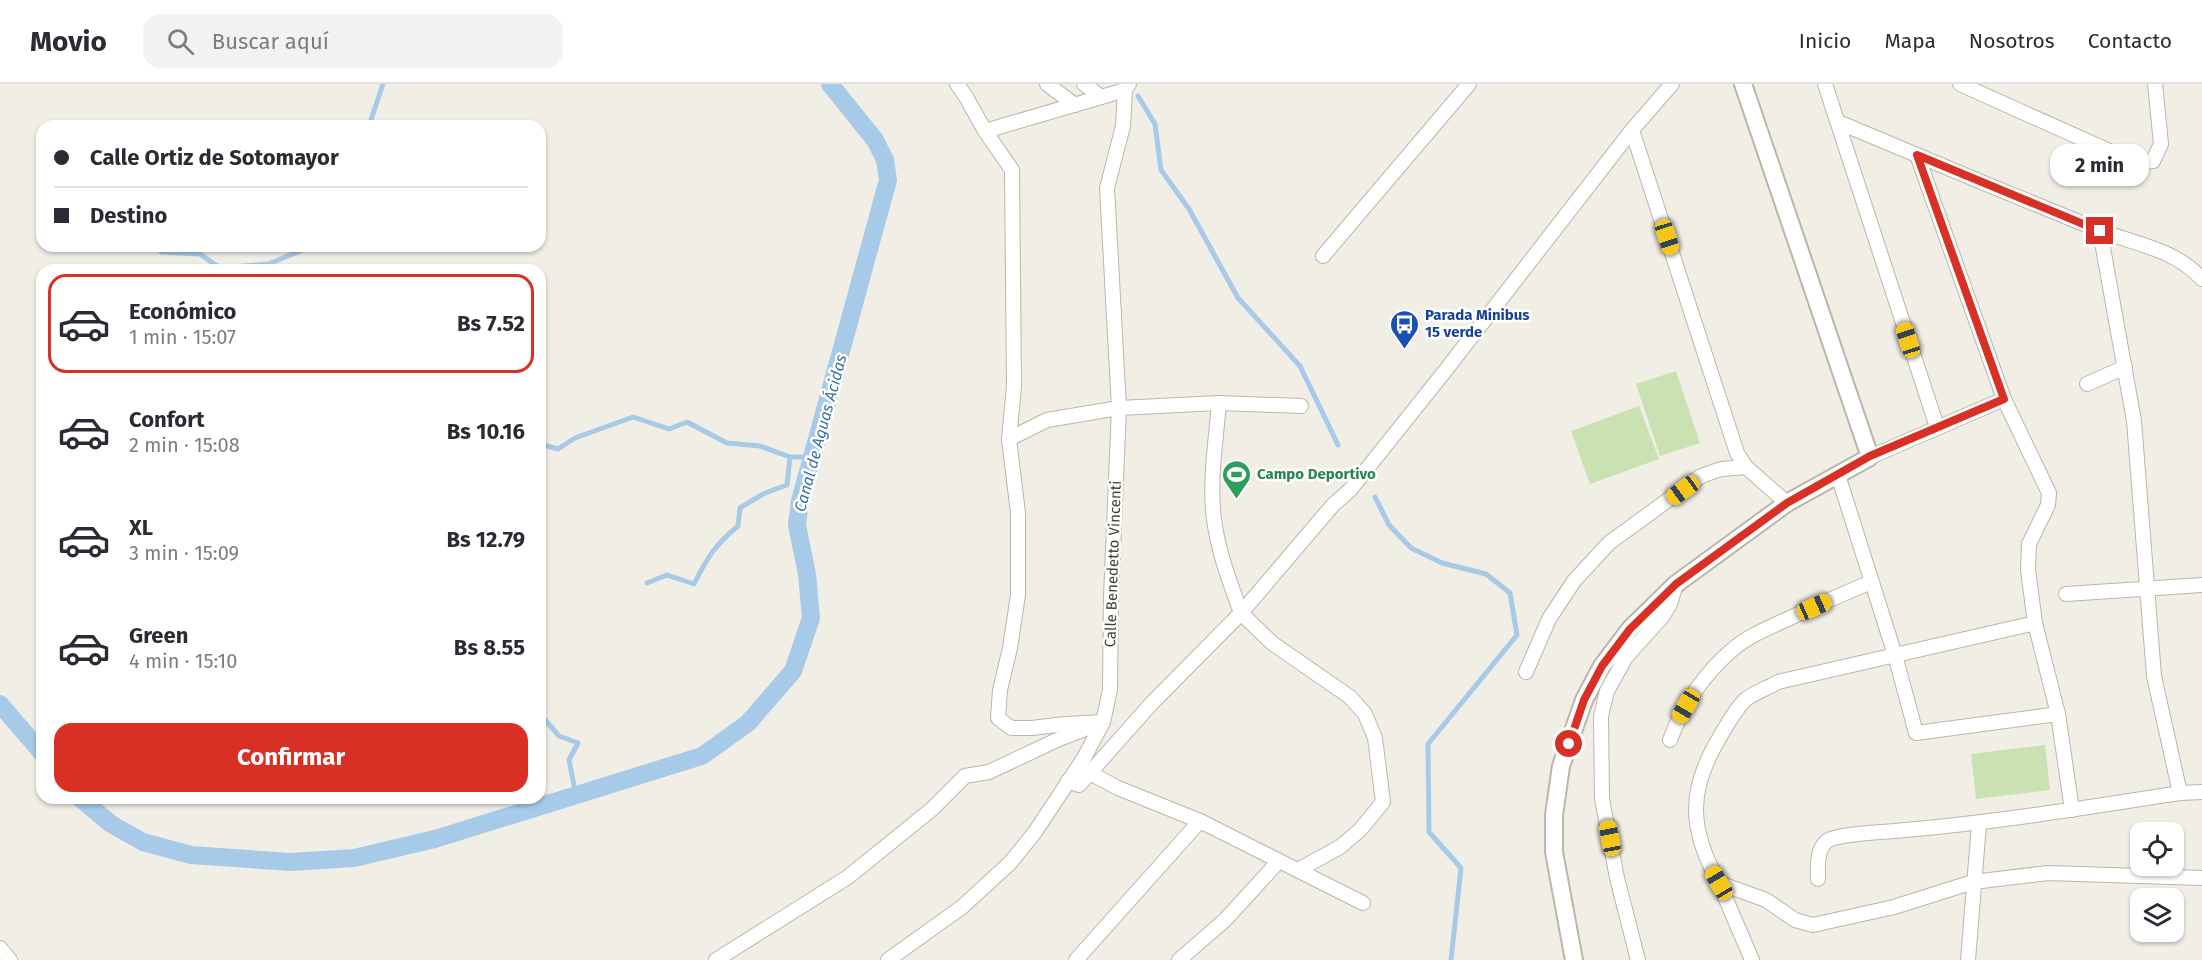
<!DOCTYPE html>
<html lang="es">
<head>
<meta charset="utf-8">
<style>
  :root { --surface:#fff; --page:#f2f2f3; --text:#2b2b33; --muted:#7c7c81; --line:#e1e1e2; --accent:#d93025 }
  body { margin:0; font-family:"Fira Sans",sans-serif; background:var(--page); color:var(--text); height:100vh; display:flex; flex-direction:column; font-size:22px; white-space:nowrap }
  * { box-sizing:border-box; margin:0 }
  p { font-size:20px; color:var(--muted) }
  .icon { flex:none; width:33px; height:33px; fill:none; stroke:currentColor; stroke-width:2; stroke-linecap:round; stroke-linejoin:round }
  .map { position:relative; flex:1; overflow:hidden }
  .panel { position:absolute; left:36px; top:180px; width:510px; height:540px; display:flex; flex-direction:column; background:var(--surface); border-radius:18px; box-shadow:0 2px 4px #0004 }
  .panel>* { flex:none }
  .hud { position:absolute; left:36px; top:36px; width:510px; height:132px; border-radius:18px; box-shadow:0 2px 4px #0004; display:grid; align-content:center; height:132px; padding:0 18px; background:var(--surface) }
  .tools { position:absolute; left:2130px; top:738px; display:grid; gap:12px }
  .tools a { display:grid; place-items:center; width:54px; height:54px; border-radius:12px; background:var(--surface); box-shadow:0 2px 4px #0004; font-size:30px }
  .end { position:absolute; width:27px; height:27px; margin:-14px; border:8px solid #d93025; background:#fff; box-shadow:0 0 0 3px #fff }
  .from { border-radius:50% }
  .bubble { position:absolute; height:42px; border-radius:18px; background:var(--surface); box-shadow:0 2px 4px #0004; font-size:20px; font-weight:700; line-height:42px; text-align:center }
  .car { position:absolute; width:18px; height:36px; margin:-18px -9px; border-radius:8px; box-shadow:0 0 4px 2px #0007; background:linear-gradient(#f5c518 24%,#345 0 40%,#f5c518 0 76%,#345 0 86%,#f5c518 0) }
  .hud b { display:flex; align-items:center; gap:21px; height:57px; font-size:22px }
  .hud b+b { border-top:2px solid var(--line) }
  .hud i { width:15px; height:15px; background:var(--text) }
  ul { padding:10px 0 0; list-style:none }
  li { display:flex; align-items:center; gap:18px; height:99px; margin:0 12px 9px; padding:0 6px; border:3px solid transparent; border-radius:18px }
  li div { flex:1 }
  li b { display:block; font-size:22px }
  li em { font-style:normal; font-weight:700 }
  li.current { border-color:var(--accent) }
  li>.icon { width:54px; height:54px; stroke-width:1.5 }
  .primary-button { display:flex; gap:12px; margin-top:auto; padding:12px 18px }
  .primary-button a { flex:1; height:69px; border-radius:18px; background:var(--accent); color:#fff; font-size:24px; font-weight:700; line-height:69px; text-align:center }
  header { display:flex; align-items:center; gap:36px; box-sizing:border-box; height:84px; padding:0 30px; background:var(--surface); border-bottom:2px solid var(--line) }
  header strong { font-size:28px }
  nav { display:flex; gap:33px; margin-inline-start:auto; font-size:21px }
  .search { width:420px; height:54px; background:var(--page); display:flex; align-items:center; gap:15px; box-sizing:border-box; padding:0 21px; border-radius:18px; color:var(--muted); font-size:22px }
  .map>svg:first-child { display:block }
</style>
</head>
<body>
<header>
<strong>Movio</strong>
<div class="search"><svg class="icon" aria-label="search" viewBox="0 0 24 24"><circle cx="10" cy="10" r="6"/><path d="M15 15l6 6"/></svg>Buscar aquí</div>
<nav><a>Inicio</a><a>Mapa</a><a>Nosotros</a><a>Contacto</a></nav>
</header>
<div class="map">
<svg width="2202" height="876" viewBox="0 0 2202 876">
  <rect width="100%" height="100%" fill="#f1eee6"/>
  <!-- green -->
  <g fill="#cae2b2">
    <polygon points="1676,287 1700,359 1660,372 1636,300"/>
    <polygon points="1639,322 1659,375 1590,400 1571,347"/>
    <polygon points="2045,661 2050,706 1976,715 1971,670"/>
  </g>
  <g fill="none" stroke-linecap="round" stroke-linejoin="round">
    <!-- stream -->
    <g stroke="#a7cae9" stroke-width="5">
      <polyline points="1138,12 1155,40 1161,86 1189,125 1238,214 1300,282 1338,361"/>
      <polyline points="369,42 383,0"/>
      <polyline points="161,168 200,170 220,184 268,180 313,162"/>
      <polyline points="540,360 558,365 575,354 633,333 669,345 687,338 727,359 760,362 790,373 812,373"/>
      <polyline points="1375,413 1389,441 1411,464 1442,479 1486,490 1510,509 1517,551 1428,660 1429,748 1461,784 1451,876"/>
      <path d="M647,499l20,-8 27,9c13,-26 21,-39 44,-58l2,-18 25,-15 22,-8 3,-28"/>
      <polyline points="540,630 559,652 578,659 569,676 576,712"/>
    </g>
    <!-- canal -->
    <g stroke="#a7cae9" stroke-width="18">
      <polyline points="0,620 42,669"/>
      <polyline points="80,714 111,740 143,758 191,771 290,778 354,774 435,755 702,672 748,639 793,587 811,534 807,490 797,441 800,417 888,96 885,76 875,56 830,0"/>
    </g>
    <defs>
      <g id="minor">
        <polyline points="957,0 966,13 985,47 1012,86 1014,302 1009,355 1018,429 1018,511 1010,564 1000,606 998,634 1011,644 1032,644 1065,640 1103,638"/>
        <polyline points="1047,0 1075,21"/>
        <polyline points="1084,0 1101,13"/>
        <polyline points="1825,0 1937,343"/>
        <polyline points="1960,0 2136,79 2153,77 2161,60 2155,0"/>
        <path d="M1838,38c85,36 172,72 258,107 37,15 78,19 106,50"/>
        <polyline points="1632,46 1737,369 1746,383 1787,419"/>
        <polyline points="985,47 1125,6"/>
        <polyline points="1917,71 2004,315 2049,409 2048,421 2029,460 2028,486 2035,539 2058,630 2072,726"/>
        <polyline points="2100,147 2134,337 2154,592 2180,709"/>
        <polyline points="1323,172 1469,0"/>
        <polyline points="2087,300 2125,283"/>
        <polyline points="1009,355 1047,336 1119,324 1219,319"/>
        <polyline points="1870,373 2004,315"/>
        <polyline points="1838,391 1895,571 1916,649 2058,630"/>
        <polyline points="2066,510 2202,501"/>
        <path d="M2035,539l-257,59c-10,6 -25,11 -33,18 -10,10 -17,23 -24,35 -33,54 -33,92 -2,148l47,17 29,20 18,5 81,-18 79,-25 75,-9 154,5"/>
        <polyline points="1526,588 1549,535 1574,497 1609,459 1701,392 1721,385 1746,383"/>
        <path d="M1670,656c13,-35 34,-66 62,-90 17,-15 39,-23 60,-33 26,-12 53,-24 79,-35"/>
        <polyline points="1090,689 1118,704 1200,737 1363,819"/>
        <path d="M1068,697l11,4 72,-81 90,-91c-11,-31 -23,-61 -27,-94 -5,-38 2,-78 5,-116l82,3"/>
        <polyline points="1298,786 1340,763 1360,746 1383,718 1375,654 1365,630 1350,613 1272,559 1241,529 1333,421 1350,406 1445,287 1632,46 1672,0"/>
        <path d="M1818,795c0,-12 -2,-29 9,-38 9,-7 55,-9 68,-10 96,-8 190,-23 285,-38l22,-1"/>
        <polyline points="1719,799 1752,876"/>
        <polyline points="0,864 10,876"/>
        <polyline points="716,876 848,793 932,725 965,692 989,688 1059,655 1093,642"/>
        <polyline points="888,876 962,823 1010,779 1035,748 1084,674 1103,638 1110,606 1111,513 1119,324 1107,104 1123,42 1125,6 1129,0"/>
        <polyline points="1076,876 1200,737"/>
        <polyline points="1179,876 1225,836 1278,778"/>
        <polyline points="1638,876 1617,794 1602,715 1601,632 1607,607 1626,573 1662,533 1670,520 1676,500"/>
        <polyline points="1968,876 1979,740"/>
      </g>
      <polyline id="tertiary" points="1574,876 1554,768 1554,731 1561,682 1584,616 1602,582 1630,545 1676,500 1787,419 1870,373 1743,0"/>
    </defs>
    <!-- minor casing -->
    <use href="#minor" stroke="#bcb6a9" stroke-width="16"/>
    <!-- tertiary casing -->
    <use href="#tertiary" stroke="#bcb6a9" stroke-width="20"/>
    <!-- minor -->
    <use href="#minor" stroke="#fff" stroke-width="14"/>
    <!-- tertiary -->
    <use href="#tertiary" stroke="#fff" stroke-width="16"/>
  </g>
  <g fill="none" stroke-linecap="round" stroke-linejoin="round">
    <!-- route -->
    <polyline stroke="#d93025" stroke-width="8" points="1569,660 1584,616 1602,582 1630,545 1676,500 1787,419 1870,372 2004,315 1917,71 2100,147"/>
  </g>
  <!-- icons -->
  <defs>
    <symbol id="bus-pin" viewBox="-11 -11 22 30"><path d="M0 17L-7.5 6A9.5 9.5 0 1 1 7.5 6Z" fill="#1a4fb4" stroke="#fff"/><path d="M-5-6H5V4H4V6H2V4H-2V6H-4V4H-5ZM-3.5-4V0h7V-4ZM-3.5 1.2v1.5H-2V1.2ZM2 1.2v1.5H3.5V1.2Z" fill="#fff"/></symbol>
    <symbol id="stadium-pin" viewBox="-11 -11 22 30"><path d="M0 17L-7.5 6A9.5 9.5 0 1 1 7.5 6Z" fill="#2e9e5b" stroke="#fff"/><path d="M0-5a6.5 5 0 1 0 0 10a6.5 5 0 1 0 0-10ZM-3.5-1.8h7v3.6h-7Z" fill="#fff"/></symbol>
  </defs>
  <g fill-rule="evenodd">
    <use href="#bus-pin" x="1388" y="224" width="33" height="45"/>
    <use href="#stadium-pin" x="1220" y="374" width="33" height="45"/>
  </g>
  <g text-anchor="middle" stroke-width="5" stroke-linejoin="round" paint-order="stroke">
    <!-- transit labels -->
    <g font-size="15" font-weight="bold" fill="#164399" stroke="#fff" text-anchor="start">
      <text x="1425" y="236">Parada Minibus<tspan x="1425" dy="17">15 verde</tspan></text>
    </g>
    <!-- leisure labels -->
    <g font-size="15" font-weight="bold" fill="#27864d" stroke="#fff" text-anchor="start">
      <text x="1257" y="395">Campo Deportivo</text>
    </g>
    <!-- street labels -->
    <g font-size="15" fill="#433f36" stroke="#fff">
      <text transform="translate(1113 480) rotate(-88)" y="5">Calle Benedetto Vincenti</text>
    </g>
    <!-- water labels -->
    <g font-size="16" font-style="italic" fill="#3a71a4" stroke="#fff">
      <text transform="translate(820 349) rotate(-75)" y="6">Canal de Aguas Ácidas</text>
    </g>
  </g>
</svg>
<div class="tools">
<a><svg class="icon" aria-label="locate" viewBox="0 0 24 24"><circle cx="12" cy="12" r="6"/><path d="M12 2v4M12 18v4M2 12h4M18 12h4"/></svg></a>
<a><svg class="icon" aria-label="layers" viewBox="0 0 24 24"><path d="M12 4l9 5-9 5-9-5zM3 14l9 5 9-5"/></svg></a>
</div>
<i class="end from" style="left:1569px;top:660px"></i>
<i class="end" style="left:2100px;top:147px"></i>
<div class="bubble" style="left:2050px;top:60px;width:99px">2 min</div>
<i class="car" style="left:1667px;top:153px;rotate:162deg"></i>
<i class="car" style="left:1908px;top:256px;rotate:342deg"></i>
<i class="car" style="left:1683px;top:406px;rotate:234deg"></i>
<i class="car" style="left:1814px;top:523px;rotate:66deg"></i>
<i class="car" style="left:1686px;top:622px;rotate:210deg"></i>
<i class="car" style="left:1610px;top:754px;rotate:349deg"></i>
<i class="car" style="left:1719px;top:799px;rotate:330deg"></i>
<div class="hud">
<b><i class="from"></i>Calle Ortiz de Sotomayor</b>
<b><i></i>Destino</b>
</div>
<section class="panel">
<ul>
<li class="current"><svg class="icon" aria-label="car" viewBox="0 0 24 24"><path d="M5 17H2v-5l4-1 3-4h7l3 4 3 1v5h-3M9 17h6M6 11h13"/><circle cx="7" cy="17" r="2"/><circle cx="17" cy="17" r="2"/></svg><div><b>Económico</b><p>1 min · 15:07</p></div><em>Bs 7.52</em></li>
<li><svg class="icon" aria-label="car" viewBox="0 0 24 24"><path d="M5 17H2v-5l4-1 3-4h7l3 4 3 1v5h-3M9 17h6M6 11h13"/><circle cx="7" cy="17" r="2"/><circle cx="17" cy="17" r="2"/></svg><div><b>Confort</b><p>2 min · 15:08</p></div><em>Bs 10.16</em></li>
<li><svg class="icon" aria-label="car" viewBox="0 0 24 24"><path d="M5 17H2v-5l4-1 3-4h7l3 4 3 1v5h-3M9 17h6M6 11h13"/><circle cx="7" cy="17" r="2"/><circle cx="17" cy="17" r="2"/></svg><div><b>XL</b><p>3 min · 15:09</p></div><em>Bs 12.79</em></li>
<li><svg class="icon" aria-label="car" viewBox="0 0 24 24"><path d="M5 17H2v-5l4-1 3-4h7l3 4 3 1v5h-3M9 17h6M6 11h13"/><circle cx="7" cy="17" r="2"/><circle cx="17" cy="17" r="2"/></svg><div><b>Green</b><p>4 min · 15:10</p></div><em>Bs 8.55</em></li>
</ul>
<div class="primary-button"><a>Confirmar</a></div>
</section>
</div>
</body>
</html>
